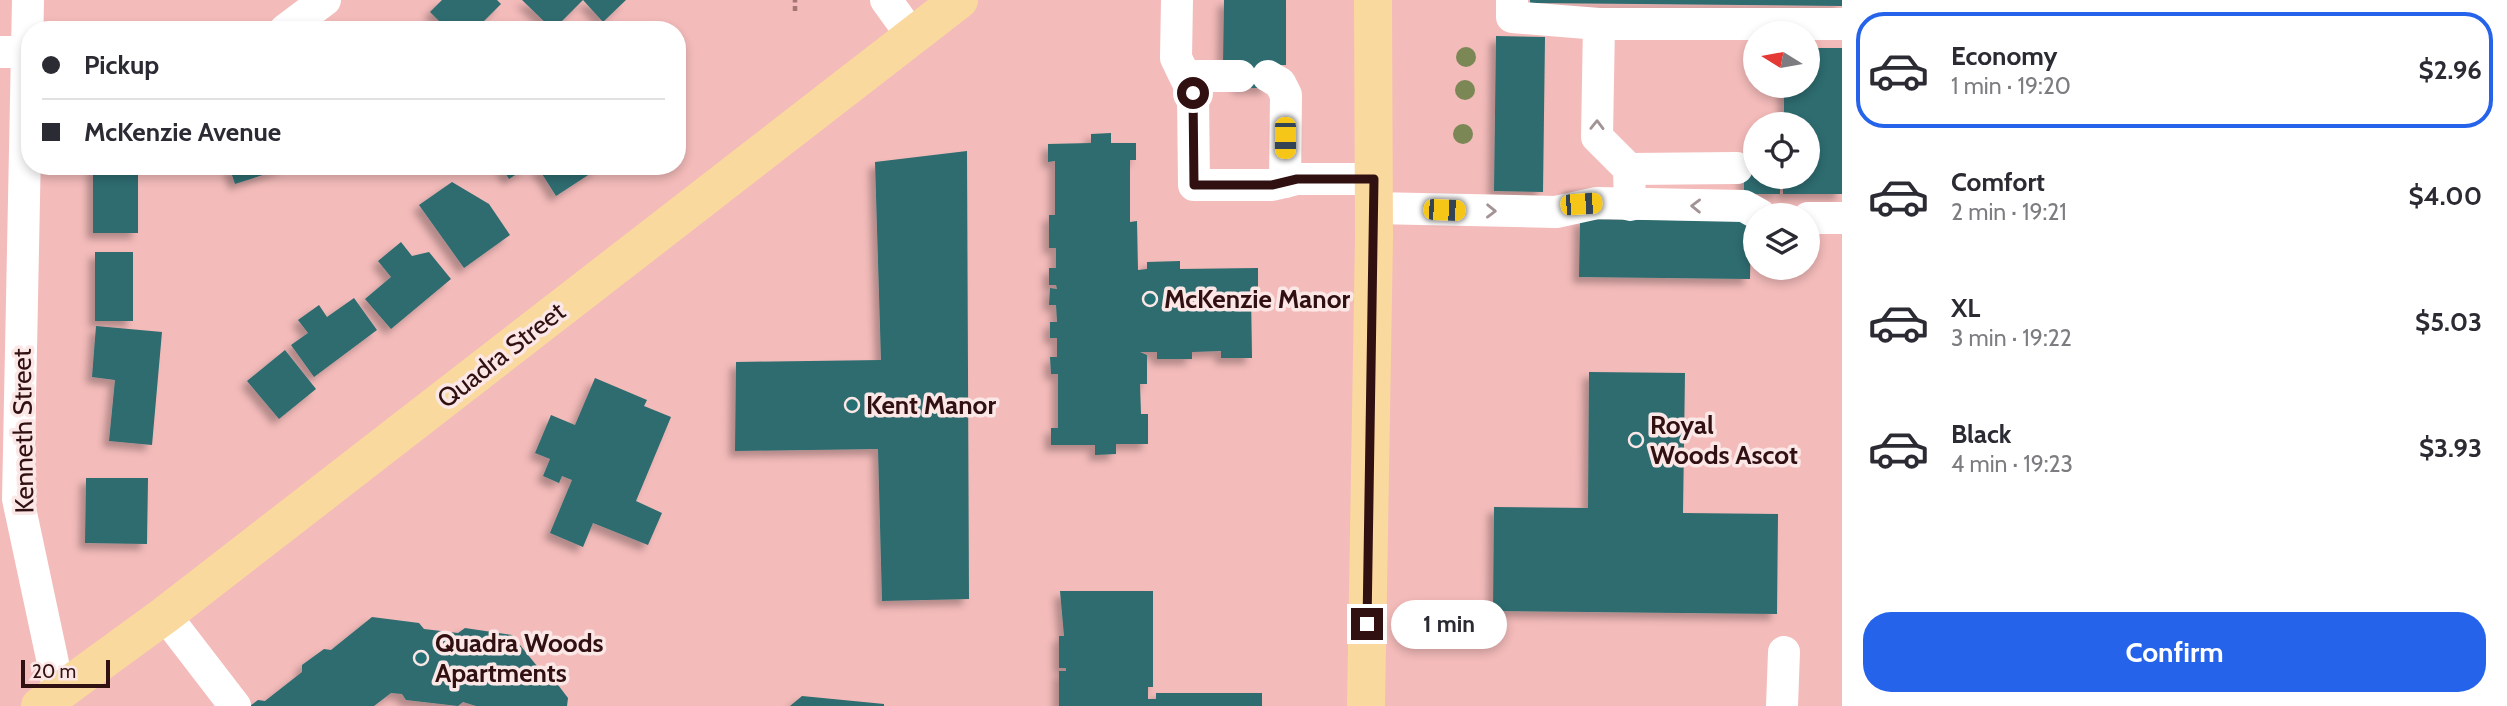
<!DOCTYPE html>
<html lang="en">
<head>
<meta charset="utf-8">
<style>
  :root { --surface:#fff; --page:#f7f7f7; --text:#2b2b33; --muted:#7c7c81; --line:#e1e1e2; --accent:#2563eb }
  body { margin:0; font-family:Cabin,sans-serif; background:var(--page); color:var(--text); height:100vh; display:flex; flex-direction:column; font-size:26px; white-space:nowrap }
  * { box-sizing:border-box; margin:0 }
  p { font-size:23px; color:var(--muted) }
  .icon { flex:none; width:38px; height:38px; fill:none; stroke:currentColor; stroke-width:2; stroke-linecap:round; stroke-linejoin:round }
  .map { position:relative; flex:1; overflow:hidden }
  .sheet { display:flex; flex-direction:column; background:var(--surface); width:665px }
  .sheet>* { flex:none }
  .banner { position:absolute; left:21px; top:21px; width:665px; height:154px; border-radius:28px; box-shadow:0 4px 10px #0003; display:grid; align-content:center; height:154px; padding:0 21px; background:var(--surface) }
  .needle { width:46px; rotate:281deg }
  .fabs { position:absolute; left:1743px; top:21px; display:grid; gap:14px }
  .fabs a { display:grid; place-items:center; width:77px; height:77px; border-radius:50%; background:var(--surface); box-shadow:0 4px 10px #0003; font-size:35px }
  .scale { position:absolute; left:21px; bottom:18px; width:89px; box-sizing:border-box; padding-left:7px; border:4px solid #311011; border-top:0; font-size:19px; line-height:24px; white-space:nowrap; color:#311011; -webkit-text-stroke:5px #fbe7e6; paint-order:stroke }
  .end { position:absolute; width:32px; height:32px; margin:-16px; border:9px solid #311011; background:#fff; box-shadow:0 0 0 4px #fff }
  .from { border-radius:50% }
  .bubble { position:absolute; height:49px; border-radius:24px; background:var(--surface); box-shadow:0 4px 10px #0003; font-size:23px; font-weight:700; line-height:49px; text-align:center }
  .car { position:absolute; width:21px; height:42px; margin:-21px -10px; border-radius:9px; box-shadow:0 0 5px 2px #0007; background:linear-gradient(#f5c518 24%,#345 0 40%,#f5c518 0 76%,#345 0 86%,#f5c518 0) }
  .banner b { display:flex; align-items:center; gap:24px; height:66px; font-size:26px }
  .banner b+b { border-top:2px solid var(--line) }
  .banner i { width:18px; height:18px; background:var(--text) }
  ul { padding:12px 0 0; list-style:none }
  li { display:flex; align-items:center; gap:21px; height:116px; margin:0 14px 10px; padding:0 7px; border:4px solid transparent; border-radius:28px }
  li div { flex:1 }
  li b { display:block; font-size:26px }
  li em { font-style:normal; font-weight:700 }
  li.current { border-color:var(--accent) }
  li>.icon { width:63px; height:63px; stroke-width:1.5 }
  .button { display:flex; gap:14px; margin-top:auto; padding:14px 21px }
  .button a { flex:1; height:80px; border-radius:28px; background:var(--accent); color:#fff; font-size:28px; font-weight:700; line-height:80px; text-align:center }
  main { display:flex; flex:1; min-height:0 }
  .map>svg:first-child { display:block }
</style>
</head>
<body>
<main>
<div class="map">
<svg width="1842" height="706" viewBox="0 0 1842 706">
  <defs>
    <filter id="shadow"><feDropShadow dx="-6" dy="6" stdDeviation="3.5" flood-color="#0004"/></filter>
  </defs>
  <rect width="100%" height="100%" fill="#f3bbba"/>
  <!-- building -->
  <g fill="#2d6c70" filter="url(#shadow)">
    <polygon points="442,0 497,0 501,4 475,30 448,30 430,12"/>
    <polygon points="522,0 583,0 553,30"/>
    <polygon points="583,0 626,0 603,22"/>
    <polygon points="1224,0 1286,0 1286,65 1268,65 1268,88 1240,88 1223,64"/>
    <polygon points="1530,0 1842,0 1842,6 1530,3"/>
    <polygon points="1496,36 1545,37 1543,192 1494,191"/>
    <polygon points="1808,48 1842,48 1842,194 1783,194 1783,177 1808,177 1808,124 1784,124 1784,86 1808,86"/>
    <polygon points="1111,133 1111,143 1136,143 1136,160 1130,160 1130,222 1137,221 1138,270 1147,269 1147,262 1180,261 1180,269 1258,268 1258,293 1251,294 1252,358 1221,358 1221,351 1192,352 1192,359 1157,359 1157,352 1140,352 1147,355 1147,384 1140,384 1141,414 1148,414 1148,444 1116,444 1116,454 1095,455 1095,445 1051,445 1051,428 1058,428 1058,374 1051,374 1050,357 1057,357 1057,338 1050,338 1050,322 1057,322 1056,305 1049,305 1050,288 1057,289 1056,285 1049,285 1049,268 1056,268 1056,248 1049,248 1049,215 1055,215 1055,161 1048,162 1048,144 1091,143 1091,134"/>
    <polygon points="967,151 969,599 882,601 878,449 735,451 736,362 881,360 875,162"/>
    <polygon points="1744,153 1755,153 1755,177 1780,177 1780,194 1744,194"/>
    <rect x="93" y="166" width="45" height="67"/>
    <polygon points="229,166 288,166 288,167 235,184"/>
    <polygon points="501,166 529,166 509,179"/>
    <polygon points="537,166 602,166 556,196"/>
    <polygon points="452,182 489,204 510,235 464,268 419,205"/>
    <polygon points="1580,219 1751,221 1750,279 1579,277"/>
    <polygon points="401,242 412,256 429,252 451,279 391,329 365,299 391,277 378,261"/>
    <rect x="95" y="252" width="38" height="69"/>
    <polygon points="354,298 377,330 314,377 291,345 308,333 298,320 319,305 327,317"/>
    <polygon points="96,326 162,332 152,445 109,441 115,380 92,377"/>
    <polygon points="285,350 316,389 279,419 247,381"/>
    <polygon points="1589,372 1685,373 1683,513 1778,514 1777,614 1493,611 1494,507 1588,508"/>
    <polygon points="595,378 647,400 644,406 671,417 636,501 662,513 648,545 593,523 583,547 550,533 572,480 562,476 559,483 543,476 550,459 535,453 551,415 575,425"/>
    <polygon points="86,478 148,478 147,544 85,543"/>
    <polygon points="1060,591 1153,591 1153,687 1148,687 1148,699 1156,699 1156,693 1262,693 1262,706 1059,706 1059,671 1066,671 1066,668 1059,668 1059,636 1064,636"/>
    <polygon points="372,617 419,623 424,629 458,633 465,628 512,635 545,676 552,677 568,698 567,706 476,706 463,702 458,706 406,700 402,694 391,693 374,706 250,706 258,700 265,701 302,672 302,665 324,649 331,650"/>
    <polygon points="802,696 884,704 884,706 790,706"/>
  </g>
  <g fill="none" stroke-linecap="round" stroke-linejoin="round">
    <!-- path -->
    <polyline stroke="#a57676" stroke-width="4.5" stroke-dasharray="5 3.5" stroke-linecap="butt" points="795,11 795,0"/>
    <!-- minor -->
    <g stroke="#fff" stroke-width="32">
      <polyline points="28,0 18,499 59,691"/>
      <polyline points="886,0 912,36"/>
      <polyline points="1177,0 1176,58 1193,93 1194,185 1272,185 1297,179 1374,179"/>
      <polyline points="1512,0 1512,17 1599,24 1842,24"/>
      <polyline points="1599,24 1597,137 1629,169 1630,205"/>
      <polyline points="285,30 325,0"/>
      <polyline points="0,52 30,52"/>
      <polyline points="1185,76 1240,76"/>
      <polyline points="1268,76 1280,83 1286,95 1285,182"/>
      <polyline points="1629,169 1737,168"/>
      <polyline points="1374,208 1556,212 1597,203 1744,206 1760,215"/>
      <polyline points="1808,218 1842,218"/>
      <polyline points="165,615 235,706"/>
      <polyline points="1782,706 1784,652"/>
    </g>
    <!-- major -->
    <g stroke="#fad99e" stroke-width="38">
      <polyline points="40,706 165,615 959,0"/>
      <polyline points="1366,706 1374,238 1373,0"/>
    </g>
  </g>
  <!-- trees -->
  <g fill="#7b8755">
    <circle cx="1466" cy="57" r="10"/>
    <circle cx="1465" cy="90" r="10"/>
    <circle cx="1463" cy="134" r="10"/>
  </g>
  <!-- one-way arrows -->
  <defs><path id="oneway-chevron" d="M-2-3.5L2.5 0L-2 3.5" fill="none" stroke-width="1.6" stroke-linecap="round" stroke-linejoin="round" transform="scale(1.75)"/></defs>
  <g stroke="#a29394">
    <use href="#oneway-chevron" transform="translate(1597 125) rotate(-89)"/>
    <use href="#oneway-chevron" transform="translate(1696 206) rotate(-179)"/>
    <use href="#oneway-chevron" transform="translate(1491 211) rotate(1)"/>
  </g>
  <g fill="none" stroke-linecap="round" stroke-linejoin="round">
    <!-- route -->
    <polyline stroke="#311011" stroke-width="9" points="1193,93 1194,185 1272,185 1297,179 1374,179 1367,624"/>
  </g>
  <!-- markers -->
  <g fill="#246f73" stroke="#fbe7e6" stroke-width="2.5">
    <circle cx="1150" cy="299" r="7"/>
    <circle cx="852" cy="405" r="7"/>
    <circle cx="1636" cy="440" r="7"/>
    <circle cx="421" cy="658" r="7"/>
  </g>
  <g text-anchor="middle" stroke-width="7" stroke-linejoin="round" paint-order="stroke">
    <!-- poi labels -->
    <g font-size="26" font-weight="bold" fill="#311011" stroke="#fbe7e6" text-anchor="start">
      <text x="1164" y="308">McKenzie Manor</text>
      <text x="866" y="414">Kent Manor</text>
      <text x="1650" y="434">Royal<tspan x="1650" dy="30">Woods Ascot</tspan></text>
      <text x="435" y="652">Quadra Woods<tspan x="435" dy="30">Apartments</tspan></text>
    </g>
    <!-- street labels -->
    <g font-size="26" fill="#311011" stroke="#fbe7e6">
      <text transform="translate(501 355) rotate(-38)" y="9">Quadra Street</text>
      <text transform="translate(23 431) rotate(-91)" y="9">Kenneth Street</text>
    </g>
  </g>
</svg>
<div class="fabs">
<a><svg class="needle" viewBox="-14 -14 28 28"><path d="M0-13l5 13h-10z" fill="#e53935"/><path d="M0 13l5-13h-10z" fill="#7c7c81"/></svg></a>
<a><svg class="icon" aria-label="locate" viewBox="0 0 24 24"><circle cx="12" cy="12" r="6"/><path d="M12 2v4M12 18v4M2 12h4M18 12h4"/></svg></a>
<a><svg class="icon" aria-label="layers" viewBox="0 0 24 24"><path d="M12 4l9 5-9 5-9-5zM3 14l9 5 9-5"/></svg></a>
</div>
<div class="scale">20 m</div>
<i class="end from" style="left:1193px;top:93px"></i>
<i class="end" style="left:1367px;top:624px"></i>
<div class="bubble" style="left:1391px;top:600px;width:116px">1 min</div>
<i class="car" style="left:1285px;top:138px;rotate:180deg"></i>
<i class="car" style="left:1581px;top:204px;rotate:86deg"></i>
<i class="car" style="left:1444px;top:210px;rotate:92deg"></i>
<div class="banner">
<b><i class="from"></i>Pickup</b>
<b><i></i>McKenzie Avenue</b>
</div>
</div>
<section class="sheet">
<ul>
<li class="current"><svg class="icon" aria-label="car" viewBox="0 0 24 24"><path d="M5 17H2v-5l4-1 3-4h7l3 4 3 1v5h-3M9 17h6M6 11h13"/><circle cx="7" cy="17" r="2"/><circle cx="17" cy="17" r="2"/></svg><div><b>Economy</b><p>1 min · 19:20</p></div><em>$2.96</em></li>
<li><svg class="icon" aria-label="car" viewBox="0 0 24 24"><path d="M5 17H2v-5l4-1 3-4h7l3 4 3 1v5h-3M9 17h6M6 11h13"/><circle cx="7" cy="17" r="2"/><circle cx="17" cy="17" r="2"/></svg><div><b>Comfort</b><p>2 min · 19:21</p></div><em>$4.00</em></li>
<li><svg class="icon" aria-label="car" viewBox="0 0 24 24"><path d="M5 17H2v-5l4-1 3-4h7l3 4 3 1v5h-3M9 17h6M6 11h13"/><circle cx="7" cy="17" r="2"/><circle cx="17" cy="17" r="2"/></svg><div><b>XL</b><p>3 min · 19:22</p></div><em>$5.03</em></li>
<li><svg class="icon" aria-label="car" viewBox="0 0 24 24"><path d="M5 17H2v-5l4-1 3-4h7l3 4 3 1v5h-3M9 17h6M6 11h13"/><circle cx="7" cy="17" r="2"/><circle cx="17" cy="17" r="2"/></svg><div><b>Black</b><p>4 min · 19:23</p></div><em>$3.93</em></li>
</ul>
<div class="button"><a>Confirm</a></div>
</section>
</main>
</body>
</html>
